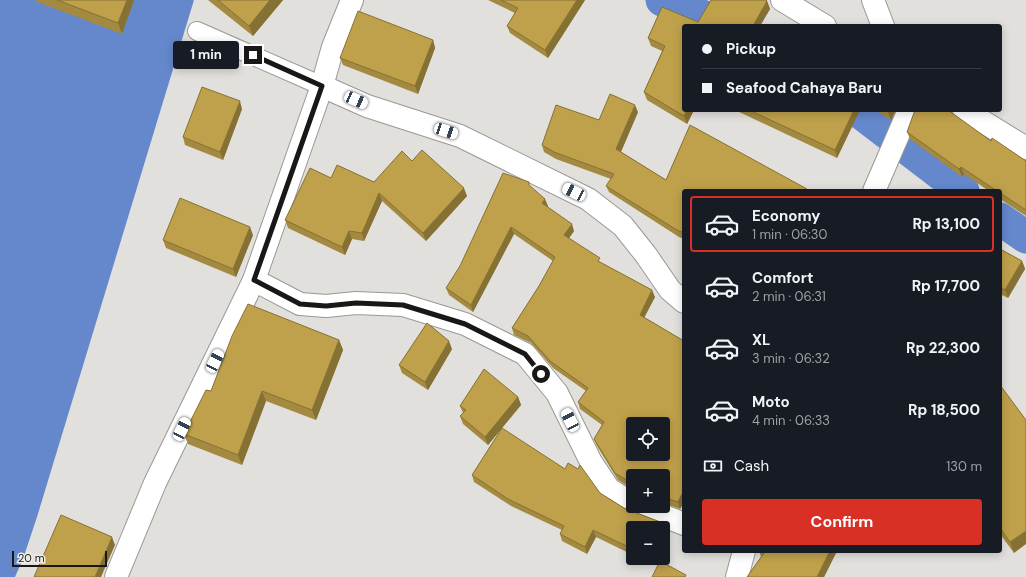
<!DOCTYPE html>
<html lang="en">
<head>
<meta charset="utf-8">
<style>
  :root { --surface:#171b24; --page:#242831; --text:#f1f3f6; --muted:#9ea1a6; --line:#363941; --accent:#d93025 }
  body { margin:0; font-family:"DM Sans",sans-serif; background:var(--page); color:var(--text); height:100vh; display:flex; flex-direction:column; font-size:15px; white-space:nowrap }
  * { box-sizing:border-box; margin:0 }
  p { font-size:13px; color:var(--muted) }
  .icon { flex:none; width:22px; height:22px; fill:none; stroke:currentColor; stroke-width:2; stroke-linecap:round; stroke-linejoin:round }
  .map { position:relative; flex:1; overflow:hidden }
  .drawer { position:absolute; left:682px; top:189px; width:320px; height:364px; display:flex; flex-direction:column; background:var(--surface); border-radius:4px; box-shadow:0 2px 10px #0003 }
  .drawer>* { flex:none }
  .banner { position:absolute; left:682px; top:24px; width:320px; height:88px; border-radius:4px; box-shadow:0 2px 10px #0003; display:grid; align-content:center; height:88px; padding:0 20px; background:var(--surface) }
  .controls { position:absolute; left:626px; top:417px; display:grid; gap:8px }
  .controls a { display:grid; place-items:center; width:44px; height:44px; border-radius:4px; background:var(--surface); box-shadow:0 2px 10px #0003; font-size:20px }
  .scale { position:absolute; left:12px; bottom:10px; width:95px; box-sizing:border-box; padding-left:4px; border:2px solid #191817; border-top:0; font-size:11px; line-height:14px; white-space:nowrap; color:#191817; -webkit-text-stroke:3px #efeeea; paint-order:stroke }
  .end { position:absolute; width:18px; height:18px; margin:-9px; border:5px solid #191817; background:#fff; box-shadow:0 0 0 2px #fff }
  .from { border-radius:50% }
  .bubble { position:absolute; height:28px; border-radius:4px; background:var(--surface); box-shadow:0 2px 10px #0003; font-size:13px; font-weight:700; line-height:28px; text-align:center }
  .car { position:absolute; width:12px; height:24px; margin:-12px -6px; border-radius:5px; box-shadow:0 0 3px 1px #0007; background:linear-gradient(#fff 24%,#345 0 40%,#fff 0 76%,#345 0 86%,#fff 0) }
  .banner b { display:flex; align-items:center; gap:14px; height:38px; font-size:15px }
  .banner b+b { border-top:1px solid var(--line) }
  .banner i { width:10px; height:10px; background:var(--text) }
  ul { padding:7px 0 0; list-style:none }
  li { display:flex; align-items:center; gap:12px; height:56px; margin:0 8px 6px; padding:0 12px; border:2px solid transparent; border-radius:4px }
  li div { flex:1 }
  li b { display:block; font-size:15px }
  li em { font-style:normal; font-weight:700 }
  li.active { border-color:var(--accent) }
  li>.icon { width:36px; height:36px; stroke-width:1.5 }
  .pay { display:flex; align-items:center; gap:10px; height:44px; padding:0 20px; font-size:15px }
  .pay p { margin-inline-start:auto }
  .cta { display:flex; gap:8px; margin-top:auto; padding:8px 20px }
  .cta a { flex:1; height:46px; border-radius:4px; background:var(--accent); color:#fff; font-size:16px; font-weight:700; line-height:46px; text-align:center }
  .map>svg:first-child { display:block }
</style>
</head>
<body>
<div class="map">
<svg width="1026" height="577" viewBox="0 0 1026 577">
  <rect width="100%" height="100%" fill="#e2e0dd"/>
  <!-- water -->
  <polygon fill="#6588cd" points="0,0 194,0 37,517 23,559 15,577 0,577"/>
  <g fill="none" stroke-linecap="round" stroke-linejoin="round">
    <!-- canal -->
    <g stroke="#6588cd" stroke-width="33">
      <polyline points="662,0 727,26"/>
      <polyline points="857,110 963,191"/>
      <polyline points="1000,219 1026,237"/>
    </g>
    <defs>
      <polyline id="lane" points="197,31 322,86"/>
      <g id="street">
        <polyline points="782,0 825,26"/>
        <polyline points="873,0 883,26"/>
        <polyline points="322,86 367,106 460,136 588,199 623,226 646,255 670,290 684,302"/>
        <polyline points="964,110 1026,148"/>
        <polyline points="874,191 909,110"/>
        <polyline points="254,280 300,304 326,306 356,303 403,305 465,324 525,354 557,393 591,462 609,489 633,504"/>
        <polyline points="639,506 684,524"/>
        <polyline points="116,577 155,483 254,280 322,86 333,47 352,0"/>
        <polyline points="737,577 744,551"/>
      </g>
    </defs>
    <!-- lane casing -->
    <use href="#lane" stroke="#999895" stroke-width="20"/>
    <!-- street casing -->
    <use href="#street" stroke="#999895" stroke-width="24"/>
    <!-- lane -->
    <use href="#lane" stroke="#fff" stroke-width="18"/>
    <!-- street -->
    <use href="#street" stroke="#fff" stroke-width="22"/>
  </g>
  <!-- wall -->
  <g fill="#a48a40">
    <polygon points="35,0 134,0 122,34 35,1"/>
    <polygon points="208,0 283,0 253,36"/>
    <polygon points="488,0 585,0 548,58 510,33 507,26 515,13"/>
    <polygon points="711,0 766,0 767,1 770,9 760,26 684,26 684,110 694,110 687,124 647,100 644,92 662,51 651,46 648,38 662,7 698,22"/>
    <polygon points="433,40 435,48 418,94 343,65 340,58"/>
    <polygon points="242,109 223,160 185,145 183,137"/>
    <polygon points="735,110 860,110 837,158"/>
    <polygon points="875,110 896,110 891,120"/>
    <polygon points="638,112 621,152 684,191 684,239 679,237 609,192 606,186 611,179 556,159 544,152 542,145 599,120"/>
    <polygon points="907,132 991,141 1026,161 1026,216 1000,199 1000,191 989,191 964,174 962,177 910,139"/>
    <polygon points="412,161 467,196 426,241 382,201 364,241 352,239 345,255 288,228 285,220 374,182"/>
    <polygon points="530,186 548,206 547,207 574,231 569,238 601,263 655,297 644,317 684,341 684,502 680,509 663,503 663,476 633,476 633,489 618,480 597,446 594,439 602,425 580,409 578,402 586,391 553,368 531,343 514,335 512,328 539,286 553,261 514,234 473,312 449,295 446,288"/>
    <polygon points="253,235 236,277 166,248 163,240"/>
    <polygon points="1000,249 1022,261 1025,269 1008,298 1000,294"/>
    <polygon points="339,340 343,350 316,420 266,401 242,465 188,444 184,434 211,391"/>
    <polygon points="452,349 428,390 402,373 399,365"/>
    <polygon points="1000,385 1014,553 1000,534"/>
    <polygon points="518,397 521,405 488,445 463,424 460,416 463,413 460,406"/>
    <polygon points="472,475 600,493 624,508 668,525 670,532 663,548 663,528 633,528 633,555 596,537 587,554 562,541 560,534 562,530 511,506 474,482"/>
    <polygon points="759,551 837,551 824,577 747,577 761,557"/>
    <polygon points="639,558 658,558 655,565"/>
  </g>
  <!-- shaded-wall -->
  <g fill="#867134">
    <polygon points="127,0 134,0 122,34 118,23"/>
    <polygon points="270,0 283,0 253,36 249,26"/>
    <polygon points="577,0 585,0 548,58 545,50"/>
    <polygon points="767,1 770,9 760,26 753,26"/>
    <polygon points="433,40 435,48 418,94 415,86"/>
    <polygon points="240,101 242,109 223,160 220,152"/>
    <polygon points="635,105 638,112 619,156 616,149"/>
    <polygon points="687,110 694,110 687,124 684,116"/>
    <polygon points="854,110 860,110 837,158 835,150"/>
    <polygon points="889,110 896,110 891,120 888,112"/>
    <polygon points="961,167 964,174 962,177 959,169"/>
    <polygon points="464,188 467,196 426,241 423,233"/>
    <polygon points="379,193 382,201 364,241 362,233"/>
    <polygon points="545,199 548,206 545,210 542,203"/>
    <polygon points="572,224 574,231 567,241 564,235"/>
    <polygon points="250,227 253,235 236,277 233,269"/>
    <polygon points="511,227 514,234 473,312 471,305"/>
    <polygon points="349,231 352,239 345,255 342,247"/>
    <polygon points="1022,261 1025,269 1008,298 1005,290"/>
    <polygon points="652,290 655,297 642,322 640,315"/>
    <polygon points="339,340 343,350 316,420 312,410"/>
    <polygon points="449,341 452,349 428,390 425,382"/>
    <polygon points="262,391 266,401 242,465 238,455"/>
    <polygon points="518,397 521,405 488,445 485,437"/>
    <polygon points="684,490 684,502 680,509 678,502"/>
    <polygon points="668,525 670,532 663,548 663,535"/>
    <polygon points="593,530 596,537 587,554 585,547"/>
    <polygon points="1026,531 1026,544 1014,553 1010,542"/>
    <polygon points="112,537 115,545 101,577 95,577"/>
    <polygon points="830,551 837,551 824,577 817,577"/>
    <polygon points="652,558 658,558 655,565"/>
  </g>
  <!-- building -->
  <g fill="#bfa14b" stroke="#867134" fill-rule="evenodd">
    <polygon points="57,0 127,0 118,23"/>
    <polygon points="218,0 270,0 249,26"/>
    <polygon points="501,0 577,0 545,50 507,26 518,8"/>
    <polygon points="711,0 766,0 767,1 753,26 684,26 684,110 687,110 684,116 644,92 665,46 648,38 662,7 698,22"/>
    <polygon points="358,11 433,40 415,86 340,58"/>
    <polygon points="202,87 240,101 220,152 183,137"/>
    <polygon points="610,94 635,105 616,149 666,180 690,125 807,189 806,191 684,191 684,233 677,230 606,186 614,174 554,152 542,145 556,105 599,120"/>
    <polygon points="749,110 854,110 835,150"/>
    <polygon points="915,110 948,110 991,141 992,138 1026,161 1026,210 1000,193 1000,191 997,191 961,167 959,169 907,132"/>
    <polygon points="422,150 464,188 423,233 379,193 362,233 349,231 342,247 285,220 310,168 331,178 337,165 374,182 402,151 412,161"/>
    <path d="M503,173l26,9v3l16,14 -3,4 30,21 -8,11 36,23 -2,3 54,29 -12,25 44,26v149l-6,12 -15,-5v-21h-30v8l-18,-11 -21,-34 10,-17 -26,-20 10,-14 -38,-27 -22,-25 -16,-8 27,-42 16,-29 -44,-30 -40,78 -25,-17 14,-22zM633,424h30v30h-30z"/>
    <polygon points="180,198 250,227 233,269 163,240"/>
    <polygon points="1000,249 1022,261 1005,290 1000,288"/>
    <polygon points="248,304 339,340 312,410 262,391 238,455 184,434 206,390 211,391 232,336"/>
    <polygon points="427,323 449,341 425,382 399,365"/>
    <polygon points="484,369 518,397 485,437 460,416 466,410 460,406"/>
    <polygon points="1000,385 1026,420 1026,531 1010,542 1000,528"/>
    <polygon points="502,428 565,469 568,463 578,469 580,465 600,493 624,508 668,525 663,535 663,528 633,528 633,549 593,530 585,547 560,534 564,526 508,499 472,475"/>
    <polygon points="61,515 112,537 95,577 34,577"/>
    <polygon points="759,551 830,551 817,577 747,577 764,553"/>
    <polygon points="660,561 686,575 685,577 652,577"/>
  </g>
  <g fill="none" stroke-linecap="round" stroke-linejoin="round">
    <!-- route -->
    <polyline stroke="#191817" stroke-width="5" points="253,55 322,86 254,280 300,304 326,306 356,303 403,305 465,324 525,354 541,374"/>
  </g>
</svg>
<div class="controls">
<a><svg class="icon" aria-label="locate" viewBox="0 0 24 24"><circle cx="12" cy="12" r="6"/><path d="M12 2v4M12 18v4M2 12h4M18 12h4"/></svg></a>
<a>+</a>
<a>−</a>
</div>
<div class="scale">20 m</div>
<i class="end from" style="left:541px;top:374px"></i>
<i class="end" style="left:253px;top:55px"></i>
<div class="bubble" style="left:173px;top:41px;width:66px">1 min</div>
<i class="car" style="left:356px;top:100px;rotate:114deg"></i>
<i class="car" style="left:446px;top:131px;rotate:108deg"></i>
<i class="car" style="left:574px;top:192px;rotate:296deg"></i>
<i class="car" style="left:215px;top:361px;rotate:26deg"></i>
<i class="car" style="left:570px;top:420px;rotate:334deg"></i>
<i class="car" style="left:182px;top:429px;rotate:26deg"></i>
<div class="banner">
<b><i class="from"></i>Pickup</b>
<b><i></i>Seafood Cahaya Baru</b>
</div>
<section class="drawer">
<ul>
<li class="active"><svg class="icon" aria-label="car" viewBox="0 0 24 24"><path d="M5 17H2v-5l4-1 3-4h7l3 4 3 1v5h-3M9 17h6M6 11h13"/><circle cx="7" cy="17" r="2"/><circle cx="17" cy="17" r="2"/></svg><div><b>Economy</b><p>1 min · 06:30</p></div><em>Rp 13,100</em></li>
<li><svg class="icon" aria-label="car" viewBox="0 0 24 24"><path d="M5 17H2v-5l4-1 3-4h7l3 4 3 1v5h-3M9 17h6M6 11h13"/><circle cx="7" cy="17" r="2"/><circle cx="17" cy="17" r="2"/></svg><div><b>Comfort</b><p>2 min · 06:31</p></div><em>Rp 17,700</em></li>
<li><svg class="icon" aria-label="car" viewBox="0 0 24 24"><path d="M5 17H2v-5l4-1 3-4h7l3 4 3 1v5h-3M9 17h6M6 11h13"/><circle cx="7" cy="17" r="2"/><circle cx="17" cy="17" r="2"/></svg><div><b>XL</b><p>3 min · 06:32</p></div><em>Rp 22,300</em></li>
<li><svg class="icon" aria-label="car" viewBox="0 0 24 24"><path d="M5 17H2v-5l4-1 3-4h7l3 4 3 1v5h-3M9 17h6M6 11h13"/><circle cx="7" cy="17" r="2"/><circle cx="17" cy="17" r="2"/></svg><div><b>Moto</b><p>4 min · 06:33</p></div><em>Rp 18,500</em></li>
</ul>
<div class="pay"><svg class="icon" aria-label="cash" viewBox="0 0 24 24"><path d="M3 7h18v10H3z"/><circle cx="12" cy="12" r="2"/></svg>Cash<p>130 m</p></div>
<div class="cta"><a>Confirm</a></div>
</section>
</div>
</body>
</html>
